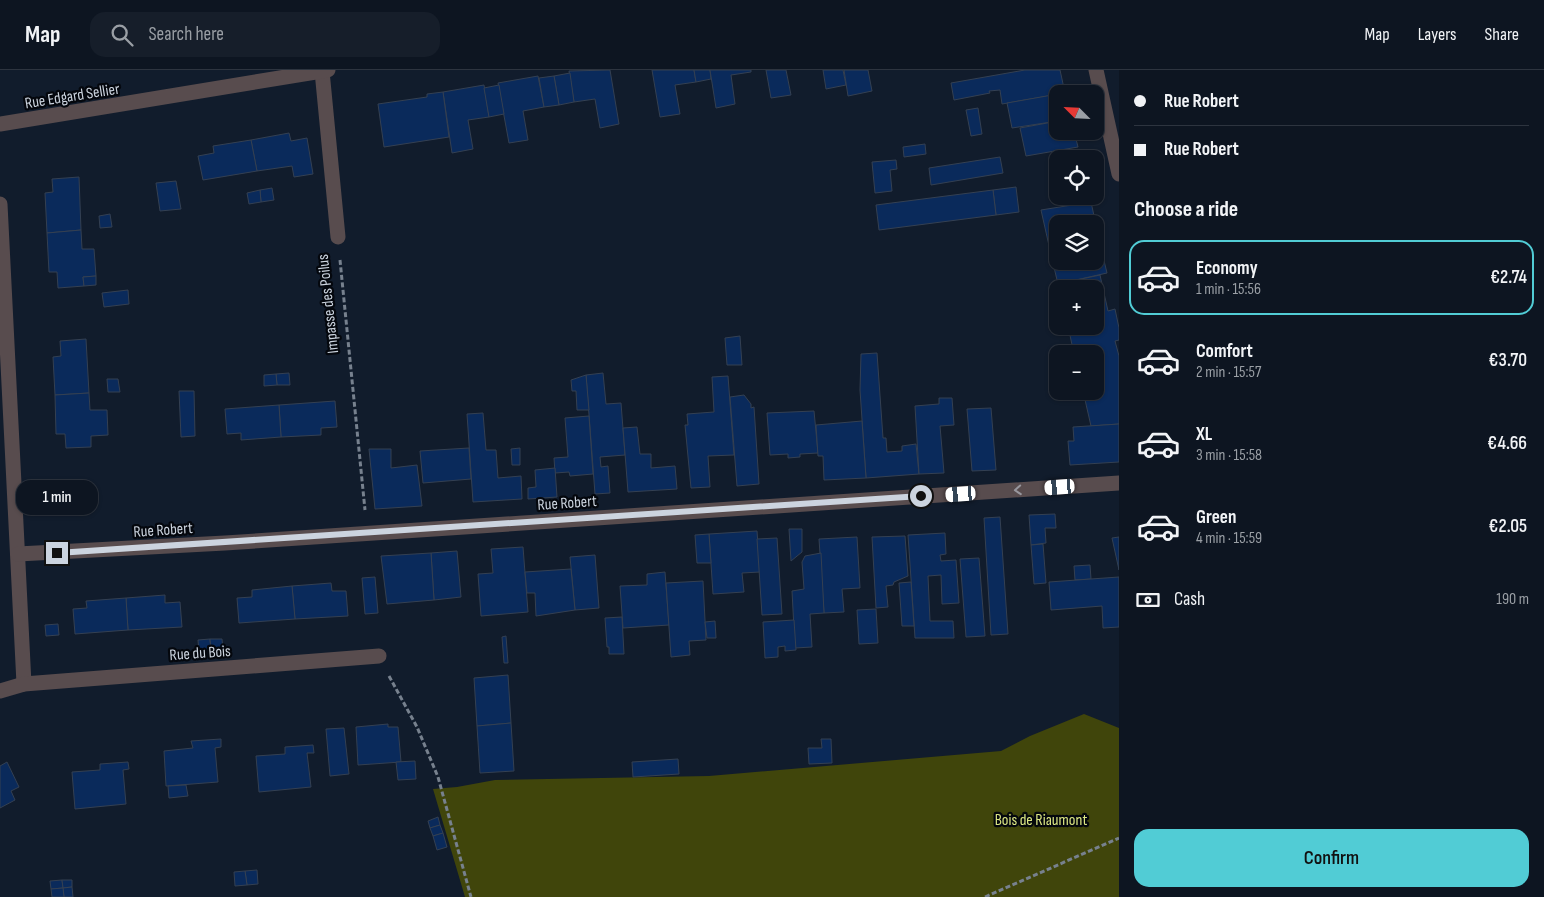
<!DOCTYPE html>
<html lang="en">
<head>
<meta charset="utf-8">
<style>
  :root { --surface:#0d1521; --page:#161e2a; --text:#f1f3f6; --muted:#9a9fa5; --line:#2d343f; --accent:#51ccd5 }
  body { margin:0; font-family:"Sofia Sans Condensed",sans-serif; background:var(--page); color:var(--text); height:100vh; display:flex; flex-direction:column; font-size:19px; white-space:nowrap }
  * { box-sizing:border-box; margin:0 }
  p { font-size:16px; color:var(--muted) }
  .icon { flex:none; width:28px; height:28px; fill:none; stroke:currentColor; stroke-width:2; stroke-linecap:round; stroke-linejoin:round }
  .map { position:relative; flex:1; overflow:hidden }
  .drawer { display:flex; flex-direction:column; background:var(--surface); width:425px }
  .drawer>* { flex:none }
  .top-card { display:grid; align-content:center; height:110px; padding:0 15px; background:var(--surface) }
  .needle { width:32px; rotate:294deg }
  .controls { position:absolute; left:1049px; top:15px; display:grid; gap:10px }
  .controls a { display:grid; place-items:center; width:55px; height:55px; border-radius:10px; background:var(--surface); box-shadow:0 1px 4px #0004,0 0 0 1px var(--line); font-size:25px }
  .end { position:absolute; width:22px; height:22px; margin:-11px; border:6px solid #ccd4df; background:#111; box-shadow:0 0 0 2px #111 }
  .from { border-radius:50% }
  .bubble { position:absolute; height:35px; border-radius:15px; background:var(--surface); box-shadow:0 1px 4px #0004,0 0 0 1px var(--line); font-size:16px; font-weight:600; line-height:35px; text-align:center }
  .car { position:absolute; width:15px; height:30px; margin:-15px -8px; border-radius:6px; box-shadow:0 0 4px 1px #0007; background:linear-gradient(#fff 24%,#345 0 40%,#fff 0 76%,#345 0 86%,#fff 0) }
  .top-card b { display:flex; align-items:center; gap:18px; height:48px; font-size:19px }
  .top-card b+b { border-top:1px solid var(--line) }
  .top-card i { width:12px; height:12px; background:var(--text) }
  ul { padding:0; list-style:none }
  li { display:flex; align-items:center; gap:15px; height:75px; margin:0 10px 8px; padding:0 5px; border:2px solid transparent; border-radius:15px }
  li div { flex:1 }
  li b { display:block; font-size:19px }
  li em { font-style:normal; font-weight:600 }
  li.on { border-color:var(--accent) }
  li>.icon { width:45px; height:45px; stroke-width:1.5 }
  h2 { padding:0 15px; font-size:22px; line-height:60px }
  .pay { display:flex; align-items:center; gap:12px; height:55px; padding:0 15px; font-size:19px }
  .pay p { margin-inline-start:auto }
  .primary-button { display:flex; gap:10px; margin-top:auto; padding:10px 15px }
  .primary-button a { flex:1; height:58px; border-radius:15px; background:var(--accent); color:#111; font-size:20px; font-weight:600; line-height:58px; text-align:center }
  header { display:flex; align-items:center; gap:30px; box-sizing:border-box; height:70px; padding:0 25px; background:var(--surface); border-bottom:1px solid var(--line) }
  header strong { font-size:24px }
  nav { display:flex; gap:28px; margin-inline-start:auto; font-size:18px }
  .search { width:350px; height:45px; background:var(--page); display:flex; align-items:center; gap:12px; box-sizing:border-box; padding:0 18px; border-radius:15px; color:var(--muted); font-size:19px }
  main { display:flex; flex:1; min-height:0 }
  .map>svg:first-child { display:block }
</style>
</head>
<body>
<header>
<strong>Map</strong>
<div class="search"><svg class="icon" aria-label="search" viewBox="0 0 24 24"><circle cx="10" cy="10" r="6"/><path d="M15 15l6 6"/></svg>Search here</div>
<nav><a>Map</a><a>Layers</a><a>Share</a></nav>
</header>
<main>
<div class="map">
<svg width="1119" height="827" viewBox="0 0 1119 827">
  <rect width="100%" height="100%" fill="#111c2c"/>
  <!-- forest -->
  <polygon fill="#40450b" points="1084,644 1119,658 1119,827 465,827 433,719 457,717 495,710 709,706 1001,681 1030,666"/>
  <!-- building -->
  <g fill="#0a2a5b" stroke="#344052">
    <polygon points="610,0 619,54 600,58 595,29 574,32 569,1"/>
    <polygon points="652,0 694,0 696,12 675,15 680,44 660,47"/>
    <polygon points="694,0 710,0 711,9 696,12"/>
    <polygon points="710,0 751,0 751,2 731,5 735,34 716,38"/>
    <polygon points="766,0 786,0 791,25 771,28"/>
    <polygon points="823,0 843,0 846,15 826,19"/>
    <polygon points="844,0 868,0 872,21 848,26"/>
    <polygon points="1025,0 1060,0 1065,23 1002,34 1000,20 989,21 990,23 954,30 951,13"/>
    <polygon points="570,3 574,32 559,35 554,6"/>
    <polygon points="538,6 544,37 523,41 528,70 509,73 498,13"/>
    <polygon points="554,6 559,35 544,37 539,8"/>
    <polygon points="484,15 489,47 468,50 473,79 452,83 443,22"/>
    <polygon points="499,15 504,44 489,47 484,18"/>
    <polygon points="443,22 449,67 384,77 378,34 427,27 427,24"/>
    <polygon points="1058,24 1058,51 1012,58 1007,33"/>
    <polygon points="978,38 982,64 971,66 966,40"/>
    <polygon points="1058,51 1058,61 1074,61 1078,77 1026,86 1020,58"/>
    <polygon points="289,63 291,71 307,68 313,104 294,107 292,96 257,101 251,70"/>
    <polygon points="251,70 257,101 203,110 198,86 214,83 213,76"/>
    <polygon points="925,74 926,84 904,87 903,77"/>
    <polygon points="1000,87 1003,103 931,115 929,98"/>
    <polygon points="896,90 897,99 890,100 892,121 875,123 872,92"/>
    <polygon points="79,107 81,160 47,163 45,123 53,122 52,109"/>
    <polygon points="176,111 181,139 160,141 156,113"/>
    <polygon points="1016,117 1019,142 996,145 993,120"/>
    <polygon points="272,118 274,130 261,132 260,120"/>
    <polygon points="260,120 261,132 249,134 247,123"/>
    <polygon points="993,120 996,145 879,160 876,135"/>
    <polygon points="1091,132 1101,178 1095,179 1095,154 1058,154 1058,188 1052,189 1041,140"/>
    <polygon points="110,144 112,157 100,158 99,146"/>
    <polygon points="81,160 82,179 94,179 96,206 83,207 84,216 58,218 57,202 49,202 47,163"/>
    <polygon points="1101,178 1107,203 1058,214 1052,189 1058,188 1058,191 1095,191 1095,179"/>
    <polygon points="1100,205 1108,241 1115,239 1119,258 1119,270 1115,271 1119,286 1119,354 1091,356 1083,321 1095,321 1095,284 1074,284 1068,256 1095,256 1095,219 1059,219 1058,214"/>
    <polygon points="96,206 96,215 84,216 83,207"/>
    <polygon points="128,220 129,234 104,237 102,223"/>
    <polygon points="740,266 742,295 727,295 725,268"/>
    <polygon points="86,269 89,323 55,325 53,287 61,286 60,271"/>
    <polygon points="877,283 883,368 886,368 887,382 902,381 902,376 916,374 919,404 866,408 860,320 861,284"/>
    <polygon points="289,303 290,315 277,315 276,304"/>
    <polygon points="603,303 606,334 621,333 625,385 600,387 601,397 608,396 610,423 595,424 586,305"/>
    <polygon points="276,304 277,315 264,316 264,305"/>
    <polygon points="586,305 589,340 577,340 576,321 572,321 571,310"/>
    <polygon points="728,306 734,385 708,386 710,417 691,418 685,355 688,355 687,344 714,342 712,307"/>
    <polygon points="107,309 118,309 120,322 108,322"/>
    <polygon points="179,321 194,321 195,366 181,367"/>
    <polygon points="89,323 90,340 107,340 108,365 91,366 91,377 66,378 65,364 56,364 55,325"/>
    <polygon points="744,325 751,334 751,338 754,337 759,414 737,416 730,327"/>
    <polygon points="939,328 952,328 954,355 940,356 944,403 919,404 915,336 939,334"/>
    <polygon points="335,331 337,357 321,358 321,365 281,367 279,335"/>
    <polygon points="279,335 281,367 241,370 241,363 227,364 225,339"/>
    <polygon points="991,338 996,400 972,401 967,339"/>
    <polygon points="814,341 818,383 800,384 800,387 788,388 788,384 770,385 767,343"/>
    <polygon points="483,343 486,380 496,380 498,408 521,406 522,429 473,432 467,344"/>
    <polygon points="589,346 593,404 570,406 569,402 555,403 554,388 568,387 565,348"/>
    <polygon points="862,351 866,408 824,410 823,386 818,386 816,355"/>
    <polygon points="1119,354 1119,392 1070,395 1068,371 1074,371 1073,357"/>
    <polygon points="637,357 640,384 651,384 651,398 675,396 677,419 628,422 623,358"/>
    <polygon points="469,378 471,409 423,413 420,381"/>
    <polygon points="520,378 520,395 512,395 511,379"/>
    <polygon points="369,379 391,379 391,398 417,395 422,436 375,439"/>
    <polygon points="555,398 557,427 528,429 528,418 536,417 535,400"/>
    <polygon points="1055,444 1056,458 1045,458 1046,473 1031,475 1029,445"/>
    <polygon points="1000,447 1008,564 991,565 984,448"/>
    <polygon points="789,459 802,459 802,482 791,491"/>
    <polygon points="757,461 760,502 742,503 744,522 713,524 709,464"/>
    <polygon points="945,463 946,484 940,485 941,491 956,490 959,533 942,534 941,505 928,506 930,551 953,551 954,568 915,568 908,465"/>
    <polygon points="709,464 711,493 697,493 695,465"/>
    <polygon points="905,466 908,506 894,512 893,515 886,516 888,537 876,538 872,467"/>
    <polygon points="857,467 860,518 842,519 844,542 824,543 819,469"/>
    <polygon points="1119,467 1119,500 1112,468"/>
    <polygon points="777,468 782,544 762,545 757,469"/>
    <polygon points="1043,474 1046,513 1034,514 1031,475"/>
    <polygon points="523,477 528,542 481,546 478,504 493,503 491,479"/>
    <polygon points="457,481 461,527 434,530 431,483"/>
    <polygon points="431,483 434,530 387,534 381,486"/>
    <polygon points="821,483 824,543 810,544 812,577 795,578 792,521 804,519 802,492 805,486"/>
    <polygon points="595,485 599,538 575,540 570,487"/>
    <polygon points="979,488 985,566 966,567 960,489"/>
    <polygon points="1090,495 1091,509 1075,510 1074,496"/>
    <polygon points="571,499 575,540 536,546 535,523 527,523 525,502"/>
    <polygon points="665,502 669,555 623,558 620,516 647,515 647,504"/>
    <polygon points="375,507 378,543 365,544 362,508"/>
    <polygon points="1119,507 1119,557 1103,558 1102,536 1051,540 1049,512"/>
    <polygon points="703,511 706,570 689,571 690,585 671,587 666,513"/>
    <polygon points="911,512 914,556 902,556 899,513"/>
    <polygon points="331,513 332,521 346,521 348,546 295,549 292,516"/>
    <polygon points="292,516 295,549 239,553 237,528 252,527 252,520"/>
    <polygon points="165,525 165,533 180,532 182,557 128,560 126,528"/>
    <polygon points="126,528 128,560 75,564 73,539 87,538 86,531"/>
    <polygon points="876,539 878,573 859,574 857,540"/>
    <polygon points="622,547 624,584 609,584 609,577 607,577 605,548"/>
    <polygon points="794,550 796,580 785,581 785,576 778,577 778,587 765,588 763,552"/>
    <polygon points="715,551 716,568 707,568 705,552"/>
    <polygon points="58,554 59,565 46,566 45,555"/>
    <polygon points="506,566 508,593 504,593 502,567"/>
    <polygon points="210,569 211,580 199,582 198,570"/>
    <polygon points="210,569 222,569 223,580 211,580"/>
    <polygon points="508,605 511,653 477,656 474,608"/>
    <polygon points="511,653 514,701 480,703 477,656"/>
    <polygon points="388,654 388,657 398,657 401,692 358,695 356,657"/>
    <polygon points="344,658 349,704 330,706 326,659"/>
    <polygon points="221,669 221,677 215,678 218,712 166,716 164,681 193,678 191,671"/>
    <polygon points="821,669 831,669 832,693 809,694 808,678 822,678"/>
    <polygon points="313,675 314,683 307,683 311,717 259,722 256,686 285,684 285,677"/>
    <polygon points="678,689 679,704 633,707 632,692"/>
    <polygon points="415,691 416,709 398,710 396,692"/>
    <polygon points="7,692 19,717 11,721 15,730 0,738 0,696"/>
    <polygon points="128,692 129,699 123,700 126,734 75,739 72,702 100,700 100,694"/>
    <polygon points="186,715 188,726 169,728 168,716"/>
    <polygon points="438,747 440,755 430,758 428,751"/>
    <polygon points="440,755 443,763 433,766 430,758"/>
    <polygon points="443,763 447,777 437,780 433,766"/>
    <polygon points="257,800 258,814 247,815 245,801"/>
    <polygon points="245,801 247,815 235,816 234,802"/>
    <polygon points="62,810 63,818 51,819 50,811"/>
    <polygon points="62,810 72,810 72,817 63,818"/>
    <polygon points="72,817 73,827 64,827 63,818"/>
    <polygon points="63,818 64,827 52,827 51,819"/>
  </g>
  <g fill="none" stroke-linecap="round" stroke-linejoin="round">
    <!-- path -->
    <g stroke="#77818e" stroke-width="3" stroke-dasharray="5 2.5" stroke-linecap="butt">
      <polyline points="340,190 365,440"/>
      <polyline points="389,606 417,657 438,707 471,827"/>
      <polyline points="985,827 1119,768"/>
    </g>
    <!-- minor -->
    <g stroke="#584c4e" stroke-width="15">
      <polyline points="1096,0 1119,104"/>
      <polyline points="322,1 338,167"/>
      <polyline points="0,54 328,0"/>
      <polyline points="0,134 24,614"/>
      <polyline points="18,484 225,473 1119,413"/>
      <polyline points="0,621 24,614 379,586"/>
    </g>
  </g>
  <!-- one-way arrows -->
  <defs><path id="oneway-chevron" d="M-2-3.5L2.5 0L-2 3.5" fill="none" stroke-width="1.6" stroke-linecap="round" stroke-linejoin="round" transform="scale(1.25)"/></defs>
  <use stroke="#98979e" href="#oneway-chevron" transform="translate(1018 420) rotate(176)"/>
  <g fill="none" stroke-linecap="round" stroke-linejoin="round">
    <!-- route -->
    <polyline stroke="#ccd4df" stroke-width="6" points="57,483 921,426"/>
  </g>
  <g text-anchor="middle" stroke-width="4.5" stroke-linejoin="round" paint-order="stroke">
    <!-- street labels -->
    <g font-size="16" fill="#ccd4df" stroke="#04070d">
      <text transform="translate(72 25) rotate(-9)" y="6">Rue Edgard Sellier</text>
      <text transform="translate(327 234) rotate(-96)" y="6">Impasse des Poilus</text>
      <text transform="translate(567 432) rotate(-4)" y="6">Rue Robert</text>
      <text transform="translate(163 459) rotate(-4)" y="6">Rue Robert</text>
      <text transform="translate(200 582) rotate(-4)" y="6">Rue du Bois</text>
    </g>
    <!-- park labels -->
    <g font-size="16" fill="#dde884" stroke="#04070d">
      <text x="1041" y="755">Bois de Riaumont</text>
    </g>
  </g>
</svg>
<div class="controls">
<a><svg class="needle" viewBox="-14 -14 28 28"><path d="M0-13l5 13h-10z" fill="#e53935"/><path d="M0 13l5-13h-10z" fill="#9a9fa5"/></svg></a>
<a><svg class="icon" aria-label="locate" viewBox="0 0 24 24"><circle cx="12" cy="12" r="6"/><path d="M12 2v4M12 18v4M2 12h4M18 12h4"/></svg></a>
<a><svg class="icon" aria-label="layers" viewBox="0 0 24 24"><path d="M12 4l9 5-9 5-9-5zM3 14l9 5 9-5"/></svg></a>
<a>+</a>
<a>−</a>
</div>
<i class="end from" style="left:921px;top:426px"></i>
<i class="end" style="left:57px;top:483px"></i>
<div class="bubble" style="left:16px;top:410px;width:82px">1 min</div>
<i class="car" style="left:1060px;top:417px;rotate:266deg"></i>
<i class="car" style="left:961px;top:424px;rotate:266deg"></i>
</div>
<section class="drawer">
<div class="top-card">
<b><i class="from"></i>Rue Robert</b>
<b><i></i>Rue Robert</b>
</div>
<h2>Choose a ride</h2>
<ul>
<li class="on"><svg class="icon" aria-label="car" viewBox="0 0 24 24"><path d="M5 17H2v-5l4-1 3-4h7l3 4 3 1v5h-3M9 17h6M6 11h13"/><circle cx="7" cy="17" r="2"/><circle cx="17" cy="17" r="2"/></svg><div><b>Economy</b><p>1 min · 15:56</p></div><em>€2.74</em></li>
<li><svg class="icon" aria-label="car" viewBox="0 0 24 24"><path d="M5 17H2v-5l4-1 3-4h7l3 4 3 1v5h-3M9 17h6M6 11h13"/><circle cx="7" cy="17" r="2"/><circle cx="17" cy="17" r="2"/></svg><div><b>Comfort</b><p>2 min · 15:57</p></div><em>€3.70</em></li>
<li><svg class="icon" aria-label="car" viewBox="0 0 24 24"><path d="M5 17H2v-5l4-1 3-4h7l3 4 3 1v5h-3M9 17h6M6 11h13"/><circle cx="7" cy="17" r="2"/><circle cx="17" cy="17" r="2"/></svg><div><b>XL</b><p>3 min · 15:58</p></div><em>€4.66</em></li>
<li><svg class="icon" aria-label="car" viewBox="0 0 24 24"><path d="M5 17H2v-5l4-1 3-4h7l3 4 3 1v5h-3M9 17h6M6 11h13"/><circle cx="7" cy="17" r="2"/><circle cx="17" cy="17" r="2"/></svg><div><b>Green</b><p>4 min · 15:59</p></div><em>€2.05</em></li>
</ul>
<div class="pay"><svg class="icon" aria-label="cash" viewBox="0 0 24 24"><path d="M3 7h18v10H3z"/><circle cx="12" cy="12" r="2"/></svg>Cash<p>190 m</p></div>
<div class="primary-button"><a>Confirm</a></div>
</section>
</main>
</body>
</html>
